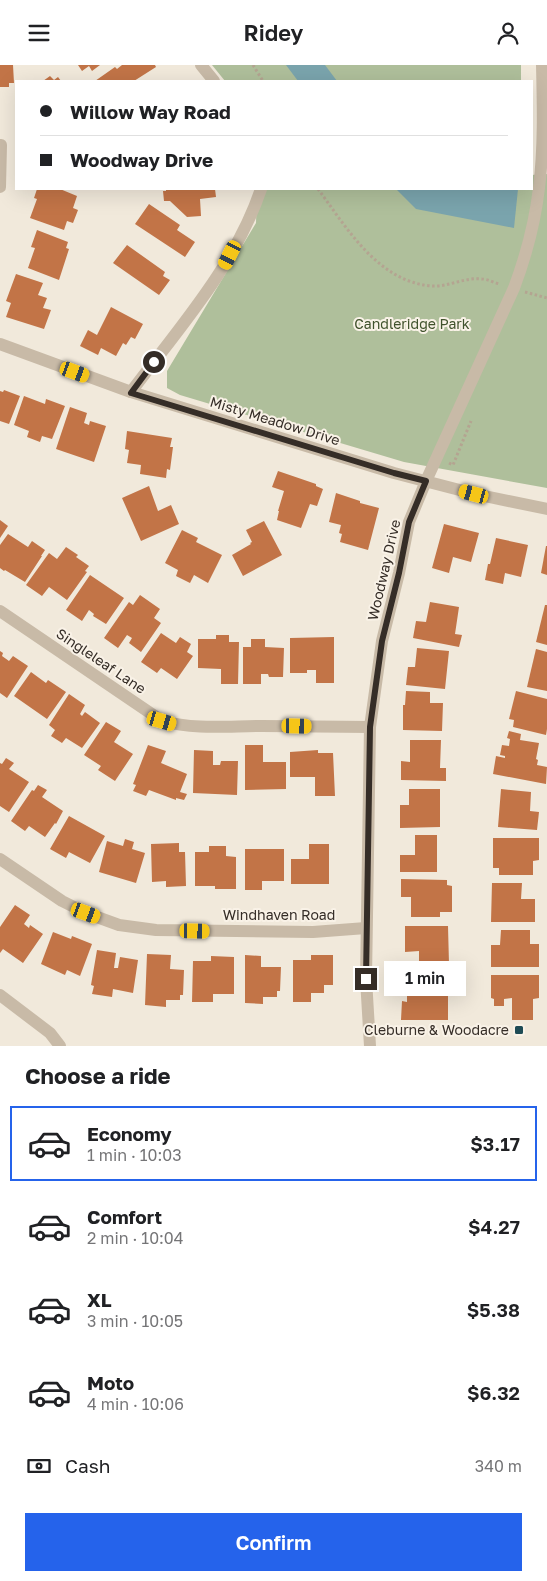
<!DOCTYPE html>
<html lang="en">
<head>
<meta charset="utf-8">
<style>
  :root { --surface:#fff; --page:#f6f6f6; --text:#202124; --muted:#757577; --line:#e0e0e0; --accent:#2563eb }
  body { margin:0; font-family:"Golos Text",sans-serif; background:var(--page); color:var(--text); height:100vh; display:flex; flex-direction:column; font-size:19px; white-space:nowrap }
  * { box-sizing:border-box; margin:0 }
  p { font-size:16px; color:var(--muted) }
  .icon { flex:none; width:28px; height:28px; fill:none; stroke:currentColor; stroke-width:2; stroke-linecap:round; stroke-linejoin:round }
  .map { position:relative; height:981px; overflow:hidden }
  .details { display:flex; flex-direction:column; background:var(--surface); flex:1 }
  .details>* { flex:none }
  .top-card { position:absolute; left:15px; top:15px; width:518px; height:110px; border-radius:0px; box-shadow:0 5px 20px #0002; display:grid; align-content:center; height:110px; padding:0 25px; background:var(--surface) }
  .end { position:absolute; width:22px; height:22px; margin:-11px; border:6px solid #352d27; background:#fff; box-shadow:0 0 0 2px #fff }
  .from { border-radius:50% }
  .bubble { position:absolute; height:35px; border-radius:0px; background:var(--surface); box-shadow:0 5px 20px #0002; font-size:16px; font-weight:600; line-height:35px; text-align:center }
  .car { position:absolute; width:15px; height:30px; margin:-15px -8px; border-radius:6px; box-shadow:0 0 4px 1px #0007; background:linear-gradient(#f5c518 24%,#345 0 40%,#f5c518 0 76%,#345 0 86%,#f5c518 0) }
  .top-card b { display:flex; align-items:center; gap:18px; height:48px; font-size:19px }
  .top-card b+b { border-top:1px solid var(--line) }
  .top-card i { width:12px; height:12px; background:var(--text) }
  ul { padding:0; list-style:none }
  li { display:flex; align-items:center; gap:15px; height:75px; margin:0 10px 8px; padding:0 15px; border:2px solid transparent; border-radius:0px }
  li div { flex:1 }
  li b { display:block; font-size:19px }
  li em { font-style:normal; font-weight:600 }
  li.current { border-color:var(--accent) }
  li>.icon { width:45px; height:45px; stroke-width:1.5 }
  h2 { padding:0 25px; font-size:22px; line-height:60px }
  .pay { display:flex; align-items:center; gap:12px; height:55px; padding:0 25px; font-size:19px }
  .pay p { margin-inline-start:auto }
  .action { display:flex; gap:10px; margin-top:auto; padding:10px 25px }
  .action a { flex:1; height:58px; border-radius:0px; background:var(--accent); color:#fff; font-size:20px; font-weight:600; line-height:58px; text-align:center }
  header { display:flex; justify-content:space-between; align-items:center; height:65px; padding:0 25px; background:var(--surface); font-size:22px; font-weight:600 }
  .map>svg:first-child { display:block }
</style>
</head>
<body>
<header><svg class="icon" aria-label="menu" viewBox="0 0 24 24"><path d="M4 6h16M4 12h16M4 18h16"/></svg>Ridey<svg class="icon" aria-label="person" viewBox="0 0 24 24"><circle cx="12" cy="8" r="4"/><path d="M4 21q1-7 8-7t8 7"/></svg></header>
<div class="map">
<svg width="547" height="981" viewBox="0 0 547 981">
  <rect width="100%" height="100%" fill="#f1e9db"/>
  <!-- green -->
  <g fill="#afbf9b">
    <polygon points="212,0 521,0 521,16 225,16"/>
    <polygon points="547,109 547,423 404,397 180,330 167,323 167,306 256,158 257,124 531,124 531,110"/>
  </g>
  <!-- water -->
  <g fill="#7aa4ad">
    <polygon points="286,0 325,0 337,16 298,16"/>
    <polygon points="396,124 518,124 514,163 416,144"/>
  </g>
  <!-- building -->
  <g fill="#c27447">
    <polygon points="0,0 13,0 14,18 9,18 9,22 0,22"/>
    <polygon points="78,0 100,0 92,6 89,1 82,6"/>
    <polygon points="122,0 155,0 156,2 134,16 95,16 115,2 117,4"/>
    <polygon points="50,11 54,15 58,12 61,16 43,16"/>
    <polygon points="37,124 60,124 77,131 73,143 78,145 73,158 67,156 64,165 30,153 37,134 34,133"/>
    <polygon points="166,124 215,124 216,132 200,134 201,151 187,152 170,136 164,136 163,126 166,126"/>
    <polygon points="149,139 180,160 177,165 195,177 185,192 135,159"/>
    <polygon points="37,165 68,177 66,183 69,184 59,215 28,203 35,183 31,182"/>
    <polygon points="127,180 165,207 163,211 170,215 159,230 113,198"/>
    <polygon points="16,209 43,218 38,230 47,233 43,243 51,245 44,264 6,252 11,238 6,236"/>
    <polygon points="111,242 143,259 135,274 131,272 126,280 123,278 116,291 101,283 98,290 80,281 88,265 97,270"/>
    <polygon points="4,325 20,331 9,359 0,356 0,326 3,327"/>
    <polygon points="24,331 45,339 46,334 65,341 52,374 42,371 40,377 27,372 29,366 14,360"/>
    <polygon points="70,342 87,348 84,358 89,360 90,356 106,361 94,397 56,384"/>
    <polygon points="127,366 172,373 170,382 173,382 170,405 167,404 166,413 140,409 141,400 127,398 129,385 125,384"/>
    <polygon points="278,406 316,419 316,421 323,424 317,441 310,439 301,463 277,455 279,446 278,446 284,426 272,422"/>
    <polygon points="149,421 158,446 171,440 179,459 141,476 122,433"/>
    <polygon points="336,428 360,436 360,438 379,443 368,485 340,477 342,469 339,468 341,460 329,457"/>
    <polygon points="0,455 8,461 0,473"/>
    <polygon points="264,456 282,490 243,511 232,490 251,479 250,478 252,477 246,465"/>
    <polygon points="444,459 479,468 471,497 453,492 449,508 432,503"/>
    <polygon points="182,465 198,473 196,477 222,490 208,518 194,510 190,518 176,511 178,505 165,498"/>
    <polygon points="8,469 28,482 32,476 45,485 41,491 42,491 25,517 5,505 4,506 0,503 0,480"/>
    <polygon points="496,473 528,480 521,512 505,508 503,519 485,515 488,499 490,499"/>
    <polygon points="546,481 547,481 547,510 541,508"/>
    <polygon points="66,482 78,490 76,492 89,501 85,506 87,507 67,535 49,522 42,531 26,520 49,488 57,494"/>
    <polygon points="90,510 124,533 106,559 93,551 94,549 89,545 82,556 66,545"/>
    <polygon points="140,530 160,544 154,553 161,558 141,587 129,578 132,573 127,570 118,583 104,573 129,537 133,540"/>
    <polygon points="430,537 459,542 455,569 462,570 459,582 413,573 416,556 426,557"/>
    <polygon points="545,540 547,540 547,580 536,577"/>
    <polygon points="161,568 176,578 180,572 191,579 187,587 193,591 177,614 161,603 157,608 141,597"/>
    <polygon points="216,570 229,570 229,577 239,577 238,619 221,619 221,604 198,603 198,574 216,574"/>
    <polygon points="334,572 334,618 316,618 316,605 307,605 307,608 290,608 290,573"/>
    <polygon points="251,574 265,574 265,582 284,583 283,612 269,612 268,609 261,609 261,619 243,619 243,582 251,582"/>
    <polygon points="417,583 449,586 445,624 406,620 408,602 415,602"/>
    <polygon points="536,584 547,587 547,626 527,622"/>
    <polygon points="0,586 3,588 2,591 9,596 13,591 28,601 7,633 0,628"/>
    <polygon points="31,607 46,618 48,615 66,627 47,654 14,631"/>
    <polygon points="406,626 430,627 430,638 443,638 442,666 403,665 403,640 405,640"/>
    <polygon points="516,626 547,634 547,664 546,670 513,662 514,655 509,654"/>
    <polygon points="69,629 85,640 80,649 82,651 85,647 100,658 82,683 66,673 62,678 51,671 55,665 49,660"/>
    <polygon points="106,657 121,666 114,677 133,689 115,716 98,705 101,701 84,690"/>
    <polygon points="509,666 521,669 520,675 539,678 536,694 538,695 537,700 547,702 546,719 493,709 496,691 505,693 505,691 500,690 502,680 509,681 510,674 507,673"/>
    <polygon points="410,675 441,675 440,703 446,703 446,716 401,715 401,696 410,697"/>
    <polygon points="148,680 166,686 161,698 187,709 180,727 187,729 184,735 176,733 176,735 149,725 146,731 133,726 136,720 133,719"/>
    <polygon points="245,680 263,680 263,697 286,697 286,724 245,725"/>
    <polygon points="194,685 213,686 213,700 220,700 221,696 238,696 237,730 193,728"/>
    <polygon points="318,685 318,688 333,688 335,731 315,731 315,712 290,712 290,687"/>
    <polygon points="6,693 14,698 9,704 29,717 9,747 0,741 0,698 2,699"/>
    <polygon points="38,720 47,725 42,732 63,746 56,759 55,758 45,772 29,761 25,766 11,756 32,725 34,726"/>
    <polygon points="409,724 440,724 440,762 400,763 400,740 409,740"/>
    <polygon points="501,724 531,727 530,746 539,747 537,765 498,762"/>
    <polygon points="69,751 105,771 90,798 69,787 66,793 50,784"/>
    <polygon points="415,770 437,770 437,807 400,807 400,790 415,790"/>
    <polygon points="493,773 539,773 539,795 533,796 533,810 499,810 499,803 493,803"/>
    <polygon points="125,774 134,777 132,784 145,788 136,818 99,807 107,776 123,781"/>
    <polygon points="179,778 179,787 185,787 186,821 166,822 166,816 152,817 151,779"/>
    <polygon points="309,779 329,779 329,819 291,819 291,794 309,794"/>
    <polygon points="209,781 226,781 226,791 236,792 236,824 215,824 215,821 195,821 195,787 209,787"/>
    <polygon points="245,784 284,784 284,816 262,816 262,825 245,825"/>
    <polygon points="401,814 447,815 447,820 452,821 452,847 440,847 440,852 411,852 411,832 401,832"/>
    <polygon points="492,818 522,818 521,834 535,834 535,857 491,857"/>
    <polygon points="15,840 30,850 24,859 29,863 30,860 43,869 23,898 3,884 0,888 0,862"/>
    <polygon points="405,861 448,861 449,899 419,899 419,886 405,887"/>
    <polygon points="501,865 530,865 530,879 539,879 539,902 491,902 491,880 500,880"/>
    <polygon points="53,867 71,874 72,871 92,879 80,911 67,905 65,910 41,899"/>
    <polygon points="97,885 116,888 114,903 118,903 120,892 138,895 133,928 113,924 112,932 92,929 94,921 91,920"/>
    <polygon points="147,889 171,890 170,904 184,905 183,930 180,930 180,935 166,935 166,942 145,940"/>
    <polygon points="245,890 261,891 261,902 281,902 280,926 277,926 277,932 263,932 263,939 245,938"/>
    <polygon points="311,890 333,890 333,920 324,920 324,928 311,928 311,937 293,937 293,895 311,895"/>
    <polygon points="211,891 234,892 234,929 213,929 213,937 192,937 193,896 211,896"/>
    <polygon points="418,908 448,908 448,955 401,955 402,936 407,937 407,918 418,918"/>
    <polygon points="491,910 539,910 539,933 533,934 533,955 512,955 512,933 504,934 504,941 494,941 494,934 491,933"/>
  </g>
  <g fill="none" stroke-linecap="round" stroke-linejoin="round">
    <!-- path -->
    <g stroke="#b4a491" stroke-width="3" stroke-dasharray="2.5 2.5" stroke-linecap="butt">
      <polyline points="253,0 263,16"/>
      <path d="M318,124c29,39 60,93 114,97 16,1 33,-9 50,-7 6,0 12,4 18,5"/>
      <polyline points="525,227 547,233"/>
      <polyline points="449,398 453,400 471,356"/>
    </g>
    <!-- minor -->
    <g stroke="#c8baa7" stroke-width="12">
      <polyline points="201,0 214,16"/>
      <polyline points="0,122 1,80"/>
      <polyline points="0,279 131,327 394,408 475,429 547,444"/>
      <path d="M131,327c48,-64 104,-126 130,-203"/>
      <path d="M0,546l162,110c34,9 66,5 100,5 36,0 72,1 108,1"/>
      <polyline points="0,794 62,836 86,848 119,860 156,865 313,867 366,863"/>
      <polyline points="0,930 50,968 60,981"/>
      <path d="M370,981l-4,-67 4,-252 12,-86 17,-68 10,-51 17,-41 88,-193c12,-32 21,-66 25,-100 5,-41 4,-82 3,-123"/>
    </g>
  </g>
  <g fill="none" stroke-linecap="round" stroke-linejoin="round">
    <!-- route -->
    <polyline stroke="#352d27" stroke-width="6" points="154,297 131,328 394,408 426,416 409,457 399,508 382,576 370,662 366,914"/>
  </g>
  <!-- markers -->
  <rect fill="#1e4b55" stroke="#f9f2e7" stroke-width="2" x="514" y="960" width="10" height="10" rx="2.5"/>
  <g text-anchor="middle" stroke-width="4" stroke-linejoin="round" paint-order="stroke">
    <!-- park labels -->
    <g font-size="14" fill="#40522c" stroke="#f9f2e7">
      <text x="412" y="264">Candleridge Park</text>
    </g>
    <!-- street labels -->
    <g font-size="14" fill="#352d27" stroke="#f9f2e7">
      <text transform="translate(275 356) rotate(17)" y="5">Misty Meadow Drive</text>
      <text transform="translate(384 505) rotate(-77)" y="5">Woodway Drive</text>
      <text transform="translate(101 596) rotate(34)" y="5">Singleleaf Lane</text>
      <text x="279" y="855">Windhaven Road</text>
    </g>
    <!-- poi labels -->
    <g font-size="14" fill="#352d27" stroke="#f9f2e7" text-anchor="end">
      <text x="509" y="970">Cleburne &amp; Woodacre</text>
    </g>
  </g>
</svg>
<i class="end from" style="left:154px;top:297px"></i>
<i class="end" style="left:366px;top:914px"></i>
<div class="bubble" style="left:384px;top:896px;width:82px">1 min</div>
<i class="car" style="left:230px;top:190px;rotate:207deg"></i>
<i class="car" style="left:75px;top:307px;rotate:110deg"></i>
<i class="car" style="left:474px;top:429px;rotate:285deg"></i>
<i class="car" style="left:162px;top:656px;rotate:106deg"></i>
<i class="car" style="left:297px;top:661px;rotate:91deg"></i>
<i class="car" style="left:86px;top:848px;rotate:110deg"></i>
<i class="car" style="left:195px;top:866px;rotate:91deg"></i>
<div class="top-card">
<b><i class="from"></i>Willow Way Road</b>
<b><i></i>Woodway Drive</b>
</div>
</div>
<section class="details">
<h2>Choose a ride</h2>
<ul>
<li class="current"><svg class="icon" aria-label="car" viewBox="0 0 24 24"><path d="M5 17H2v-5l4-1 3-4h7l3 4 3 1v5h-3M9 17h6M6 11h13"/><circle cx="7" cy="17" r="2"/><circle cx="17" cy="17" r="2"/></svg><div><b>Economy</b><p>1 min · 10:03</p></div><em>$3.17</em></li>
<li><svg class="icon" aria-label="car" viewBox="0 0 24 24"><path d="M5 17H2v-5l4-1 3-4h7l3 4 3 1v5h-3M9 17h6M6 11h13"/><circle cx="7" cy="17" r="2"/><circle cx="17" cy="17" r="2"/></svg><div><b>Comfort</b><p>2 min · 10:04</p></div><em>$4.27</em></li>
<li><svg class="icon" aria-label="car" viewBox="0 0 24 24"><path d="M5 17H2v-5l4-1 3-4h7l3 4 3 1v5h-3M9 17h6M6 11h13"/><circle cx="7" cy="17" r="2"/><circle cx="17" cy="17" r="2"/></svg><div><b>XL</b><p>3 min · 10:05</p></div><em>$5.38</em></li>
<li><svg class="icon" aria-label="car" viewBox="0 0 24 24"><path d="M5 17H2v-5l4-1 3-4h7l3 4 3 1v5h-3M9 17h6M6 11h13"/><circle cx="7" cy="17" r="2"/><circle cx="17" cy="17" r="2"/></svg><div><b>Moto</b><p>4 min · 10:06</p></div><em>$6.32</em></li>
</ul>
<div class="pay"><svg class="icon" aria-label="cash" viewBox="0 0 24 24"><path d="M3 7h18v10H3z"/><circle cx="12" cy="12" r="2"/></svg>Cash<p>340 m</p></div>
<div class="action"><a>Confirm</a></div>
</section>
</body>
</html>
